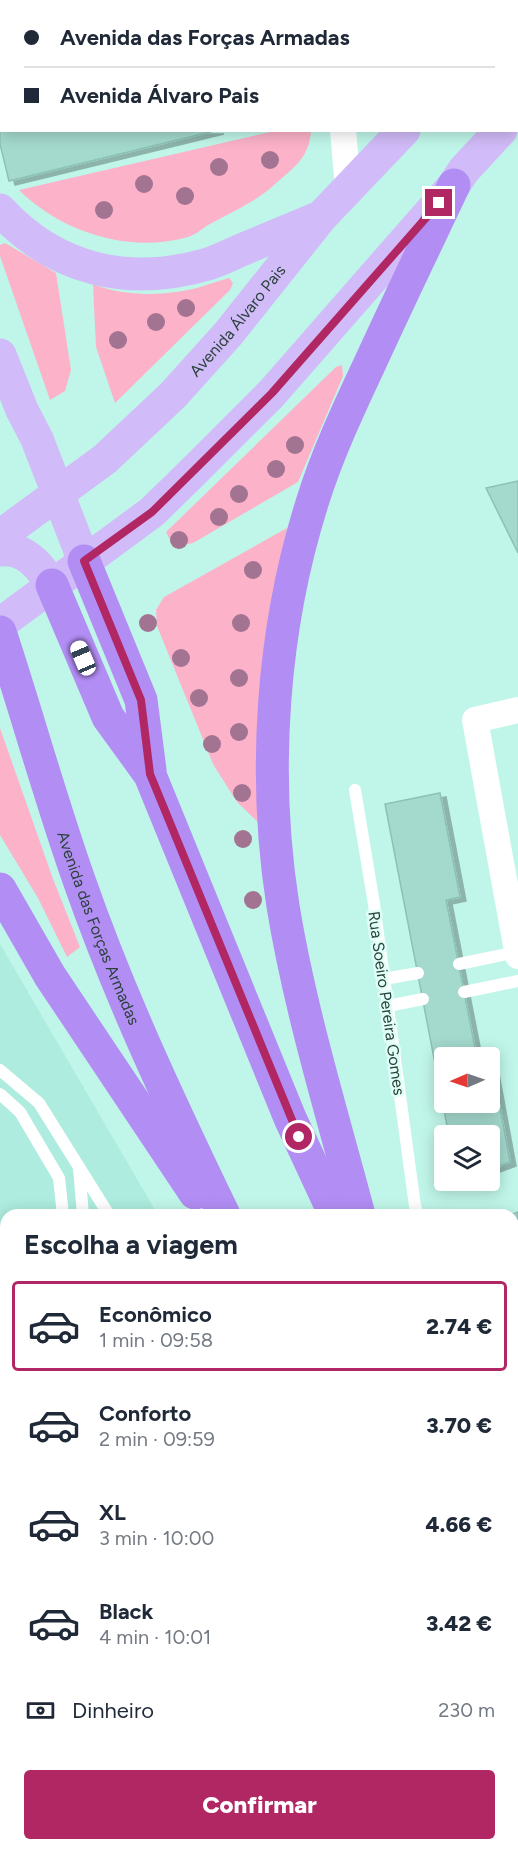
<!DOCTYPE html>
<html lang="pt">
<head>
<meta charset="utf-8">
<style>
  :root { --surface:#fff; --page:#f6f6f7; --text:#1f2937; --muted:#747a83; --line:#e0e1e3; --accent:#b12764 }
  body { margin:0; font-family:Figtree,sans-serif; background:var(--page); color:var(--text); height:100vh; display:flex; flex-direction:column; font-size:22px; white-space:nowrap }
  * { box-sizing:border-box; margin:0 }
  p { font-size:20px; color:var(--muted) }
  .icon { flex:none; width:33px; height:33px; fill:none; stroke:currentColor; stroke-width:2; stroke-linecap:round; stroke-linejoin:round }
  .map { position:relative; flex:1; overflow:hidden }
  .sheet { position:absolute; left:0px; top:1209px; width:519px; height:642px; display:flex; flex-direction:column; background:var(--surface); border-radius:18px 18px 0 0; box-shadow:0 3px 15px #0003 }
  .sheet>* { flex:none }
  .banner { position:absolute; left:0px; top:0px; width:519px; height:132px; box-shadow:0 3px 15px #0003; display:grid; align-content:center; height:132px; padding:0 24px; background:var(--surface) }
  .needle { width:39px; rotate:268deg }
  .tools { position:absolute; left:434px; top:1047px; display:grid; gap:12px }
  .tools a { display:grid; place-items:center; width:66px; height:66px; border-radius:6px; background:var(--surface); box-shadow:0 3px 15px #0003; font-size:30px }
  .end { position:absolute; width:27px; height:27px; margin:-14px; border:8px solid #b12764; background:#fff; box-shadow:0 0 0 3px #fff }
  .from { border-radius:50% }
  .car { position:absolute; width:18px; height:36px; margin:-18px -9px; border-radius:8px; box-shadow:0 0 4px 2px #0007; background:linear-gradient(#fff 24%,#345 0 40%,#fff 0 76%,#345 0 86%,#fff 0) }
  .banner b { display:flex; align-items:center; gap:21px; height:57px; font-size:22px }
  .banner b+b { border-top:2px solid var(--line) }
  .banner i { width:15px; height:15px; background:var(--text) }
  ul { padding:0; list-style:none }
  li { display:flex; align-items:center; gap:18px; height:90px; margin:0 12px 9px; padding:0 12px; border:3px solid transparent; border-radius:6px }
  li div { flex:1 }
  li b { display:block; font-size:22px }
  li em { font-style:normal; font-weight:800 }
  li.on { border-color:var(--accent) }
  li>.icon { width:54px; height:54px; stroke-width:1.5 }
  h2 { padding:0 24px; font-size:27px; line-height:72px }
  .pay { display:flex; align-items:center; gap:15px; height:66px; padding:0 24px; font-size:22px }
  .pay p { margin-inline-start:auto }
  .action { display:flex; gap:12px; margin-top:auto; padding:12px 24px }
  .action a { flex:1; height:69px; border-radius:6px; background:var(--accent); color:#fff; font-size:24px; font-weight:800; line-height:69px; text-align:center }
  .map>svg:first-child { display:block }
</style>
</head>
<body>
<div class="map">
<svg width="518" height="1851" viewBox="0 0 518 1851">
  <defs>
    <filter id="shadow"><feDropShadow dx="6" dy="4" stdDeviation="0" flood-color="#0004"/></filter>
  </defs>
  <rect width="100%" height="100%" fill="#c0f6e9"/>
  <!-- built -->
  <polygon fill="#adecde" points="0,944 158,1215 6,1215 6,1845 491,1845 494,1851 0,1851"/>
  <!-- green -->
  <g fill="#fcb2c9">
    <path d="M279,130l32,1c-2,28 -18,37 -37,54 -20,18 -43,27 -66,40 -6,4 -13,10 -20,12 -58,17 -127,-5 -169,-47z"/>
    <polygon points="5,243 56,273 71,370 65,391 50,400 0,256 0,245"/>
    <path d="M229,278l4,5 -3,7 -115,113 -19,-56 -3,-63c31,13 72,12 104,4 10,-3 21,-7 32,-10z"/>
    <polygon points="342,365 343,376 298,482 193,543 174,547 166,532 336,367"/>
    <polygon points="287,528 273,603 259,823 237,802 213,764 157,626 156,610 164,597"/>
    <polygon points="0,728 53,879 80,947 67,957 38,898 0,835"/>
  </g>
  <!-- building -->
  <g fill="#a4d9cd" stroke="#8dc1b5" stroke-width="1.5" filter="url(#shadow)">
    <polygon points="0,110 2,110 2,130 218,130 9,181 0,144"/>
    <polygon points="518,481 518,553 486,488"/>
    <polygon points="440,793 460,897 446,900 477,1058 444,1058 444,1102 489,1102 489,1060 491,1059 510,1162 489,1170 489,1136 449,1136 385,804"/>
    <polygon points="518,1212 518,1330 513,1331 513,1215 511,1215"/>
    <polygon points="518,1330 518,1406 513,1398 513,1331"/>
    <rect x="0" y="1426" width="6" height="58"/>
    <rect x="0" y="1606" width="6" height="105"/>
    <polygon points="0,1758 6,1758 6,1845 51,1845 51,1851 0,1851"/>
    <polygon points="92,1845 126,1845 127,1851 92,1851"/>
    <rect x="143" y="1845" width="37" height="6"/>
    <rect x="214" y="1845" width="50" height="6"/>
    <rect x="289" y="1845" width="42" height="6"/>
    <rect x="362" y="1845" width="30" height="6"/>
  </g>
  <g fill="none" stroke-linecap="round" stroke-linejoin="round">
    <!-- lane -->
    <g stroke="#fff" stroke-width="12">
      <polyline points="355,790 374,904 415,1206 418,1215"/>
      <polyline points="459,964 517,952"/>
      <polyline points="384,979 418,973"/>
      <polyline points="464,992 518,981"/>
      <polyline points="388,1006 423,999"/>
      <polyline points="0,1070 39,1103 109,1215"/>
      <polyline points="0,1094 20,1112 59,1178 63,1215"/>
      <polyline points="79,1168 83,1215"/>
      <polyline points="513,1444 518,1454"/>
      <polyline points="0,1575 6,1577"/>
      <polyline points="63,1845 63,1851"/>
      <polyline points="82,1845 83,1851"/>
      <polyline points="136,1845 137,1851"/>
      <polyline points="448,1845 451,1851"/>
    </g>
    <!-- street -->
    <g stroke="#fff" stroke-width="26">
      <polyline points="320,0 320,2"/>
      <polyline points="343,130 348,188"/>
      <polyline points="518,710 475,720 518,956"/>
    </g>
    <!-- primary -->
    <g stroke="#d1bbf8" stroke-width="33">
      <polyline points="516,2 517,0"/>
      <polyline points="518,111 518,110"/>
      <path d="M0,210c56,61 130,77 208,54 13,-4 26,-11 38,-16 24,-10 48,-20 72,-30"/>
      <polyline points="0,355 22,410 37,439 84,561"/>
      <path id="s1" d="M0,536l105,-77 68,-64 55,-61 94,-118 82,-86"/>
      <path d="M0,550c25,-3 40,16 52,35"/>
      <polyline points="0,624 152,512 194,471 272,393 454,185 464,170 501,130"/>
    </g>
    <!-- highway -->
    <g stroke="#b28df4" stroke-width="33">
      <polyline points="84,561 141,700 150,770"/>
      <polyline points="52,585 108,717 150,775 290,1118 335,1215"/>
      <path id="s2" d="M0,632c27,82 50,166 79,248 40,115 92,225 145,335"/>
      <polyline points="0,889 50,976 195,1193"/>
      <path d="M359,1215c-27,-102 -59,-205 -76,-309 -21,-133 -11,-278 30,-406 15,-48 37,-94 58,-139 27,-59 55,-117 83,-176"/>
      <polyline points="513,1588 518,1598"/>
      <polyline points="513,1781 518,1791"/>
    </g>
  </g>
  <!-- trees -->
  <g fill="#a37392">
    <circle cx="270" cy="160" r="9"/>
    <circle cx="219" cy="167" r="9"/>
    <circle cx="144" cy="184" r="9"/>
    <circle cx="185" cy="196" r="9"/>
    <circle cx="104" cy="210" r="9"/>
    <circle cx="186" cy="308" r="9"/>
    <circle cx="156" cy="322" r="9"/>
    <circle cx="118" cy="340" r="9"/>
    <circle cx="295" cy="445" r="9"/>
    <circle cx="276" cy="469" r="9"/>
    <circle cx="239" cy="494" r="9"/>
    <circle cx="219" cy="517" r="9"/>
    <circle cx="179" cy="540" r="9"/>
    <circle cx="253" cy="570" r="9"/>
    <circle cx="148" cy="623" r="9"/>
    <circle cx="241" cy="623" r="9"/>
    <circle cx="181" cy="658" r="9"/>
    <circle cx="239" cy="678" r="9"/>
    <circle cx="199" cy="698" r="9"/>
    <circle cx="239" cy="732" r="9"/>
    <circle cx="212" cy="744" r="9"/>
    <circle cx="242" cy="793" r="9"/>
    <circle cx="243" cy="839" r="9"/>
    <circle cx="253" cy="900" r="9"/>
  </g>
  <g fill="none" stroke-linecap="round" stroke-linejoin="round">
    <!-- route -->
    <polyline stroke="#b12764" stroke-width="8" points="299,1137 150,774 141,700 84,561 152,512 272,393 439,203"/>
  </g>
  <g text-anchor="middle" stroke-width="5" stroke-linejoin="round" paint-order="stroke">
    <!-- street labels -->
    <g font-size="16" fill="#2b413c" stroke="#defef6">
      <text dy="6" stroke="none"><textPath href="#s1" startOffset="322">Avenida Álvaro Pais</textPath></text>
      <text dy="6" stroke="none"><textPath href="#s2" startOffset="312">Avenida das Forças Armadas</textPath></text>
      <text transform="translate(387 1003) rotate(82)" y="6">Rua Soeiro Pereira Gomes</text>
    </g>
  </g>
</svg>
<div class="tools">
<a><svg class="needle" viewBox="-14 -14 28 28"><path d="M0-13l5 13h-10z" fill="#e53935"/><path d="M0 13l5-13h-10z" fill="#747a83"/></svg></a>
<a><svg class="icon" aria-label="layers" viewBox="0 0 24 24"><path d="M12 4l9 5-9 5-9-5zM3 14l9 5 9-5"/></svg></a>
</div>
<i class="end from" style="left:299px;top:1137px"></i>
<i class="end" style="left:439px;top:203px"></i>
<i class="car" style="left:83px;top:658px;rotate:337deg"></i>
<div class="banner">
<b><i class="from"></i>Avenida das Forças Armadas</b>
<b><i></i>Avenida Álvaro Pais</b>
</div>
<section class="sheet">
<h2>Escolha a viagem</h2>
<ul>
<li class="on"><svg class="icon" aria-label="car" viewBox="0 0 24 24"><path d="M5 17H2v-5l4-1 3-4h7l3 4 3 1v5h-3M9 17h6M6 11h13"/><circle cx="7" cy="17" r="2"/><circle cx="17" cy="17" r="2"/></svg><div><b>Econômico</b><p>1 min · 09:58</p></div><em>2.74 €</em></li>
<li><svg class="icon" aria-label="car" viewBox="0 0 24 24"><path d="M5 17H2v-5l4-1 3-4h7l3 4 3 1v5h-3M9 17h6M6 11h13"/><circle cx="7" cy="17" r="2"/><circle cx="17" cy="17" r="2"/></svg><div><b>Conforto</b><p>2 min · 09:59</p></div><em>3.70 €</em></li>
<li><svg class="icon" aria-label="car" viewBox="0 0 24 24"><path d="M5 17H2v-5l4-1 3-4h7l3 4 3 1v5h-3M9 17h6M6 11h13"/><circle cx="7" cy="17" r="2"/><circle cx="17" cy="17" r="2"/></svg><div><b>XL</b><p>3 min · 10:00</p></div><em>4.66 €</em></li>
<li><svg class="icon" aria-label="car" viewBox="0 0 24 24"><path d="M5 17H2v-5l4-1 3-4h7l3 4 3 1v5h-3M9 17h6M6 11h13"/><circle cx="7" cy="17" r="2"/><circle cx="17" cy="17" r="2"/></svg><div><b>Black</b><p>4 min · 10:01</p></div><em>3.42 €</em></li>
</ul>
<div class="pay"><svg class="icon" aria-label="cash" viewBox="0 0 24 24"><path d="M3 7h18v10H3z"/><circle cx="12" cy="12" r="2"/></svg>Dinheiro<p>230 m</p></div>
<div class="action"><a>Confirmar</a></div>
</section>
</div>
</body>
</html>
